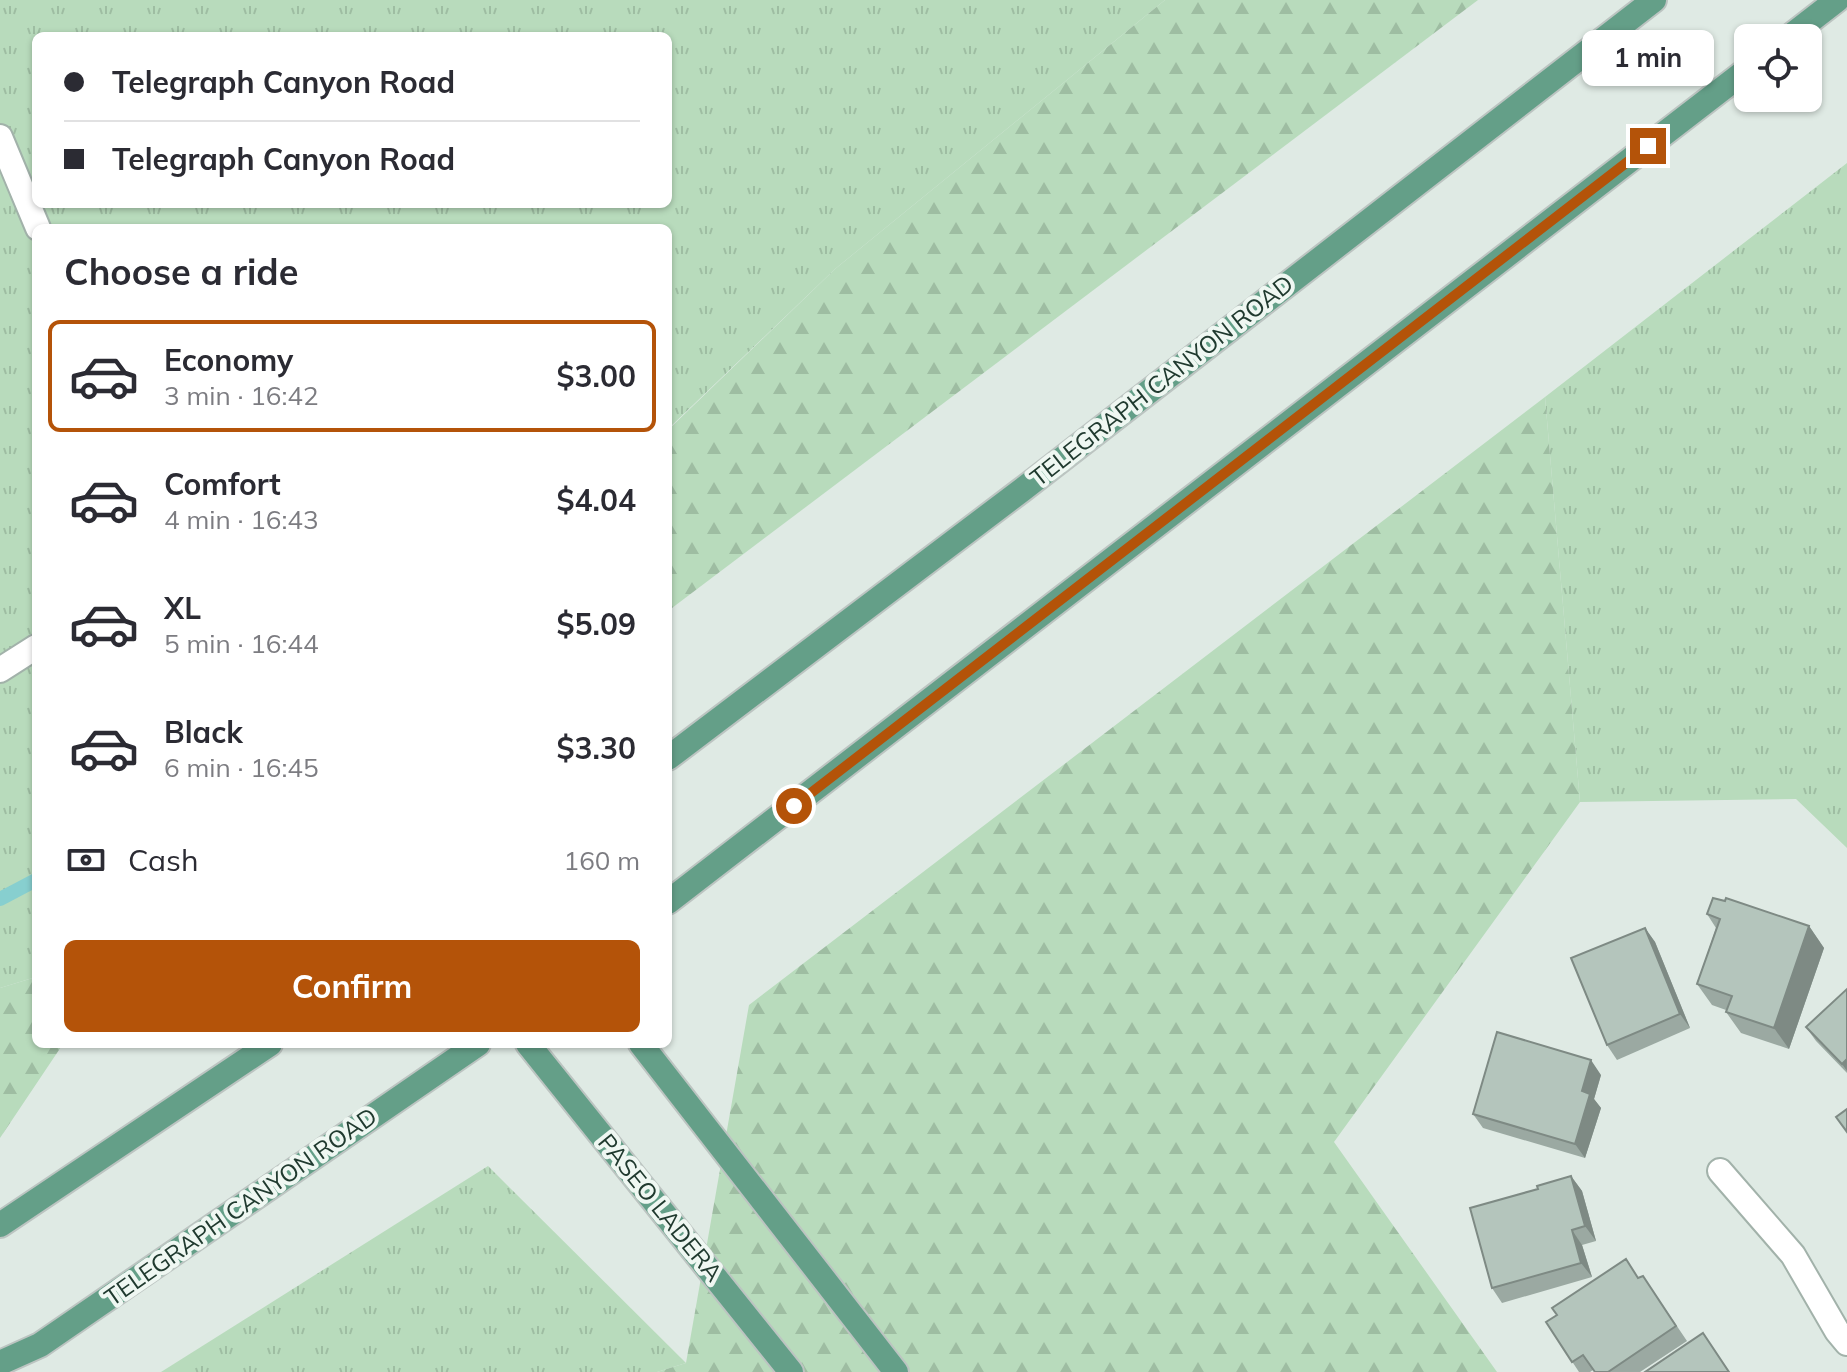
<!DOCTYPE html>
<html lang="en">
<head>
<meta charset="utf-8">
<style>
  :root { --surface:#fff; --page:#f7f7f7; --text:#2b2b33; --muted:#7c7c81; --line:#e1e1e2; --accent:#b45309 }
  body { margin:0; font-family:Mulish,sans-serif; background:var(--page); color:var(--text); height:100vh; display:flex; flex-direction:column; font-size:30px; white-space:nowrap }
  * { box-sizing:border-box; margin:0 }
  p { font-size:26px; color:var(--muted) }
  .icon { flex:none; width:44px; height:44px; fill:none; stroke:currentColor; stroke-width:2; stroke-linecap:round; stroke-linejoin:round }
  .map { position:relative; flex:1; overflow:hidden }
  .panel { position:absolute; left:32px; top:224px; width:640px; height:824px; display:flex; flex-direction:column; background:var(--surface); border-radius:12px; box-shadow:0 2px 6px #0004 }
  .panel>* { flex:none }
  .top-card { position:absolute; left:32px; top:32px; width:640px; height:176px; border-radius:12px; box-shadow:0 2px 6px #0004; display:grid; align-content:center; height:176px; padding:0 32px; background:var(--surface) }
  .controls { position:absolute; left:1734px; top:24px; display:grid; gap:16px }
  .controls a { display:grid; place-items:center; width:88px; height:88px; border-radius:12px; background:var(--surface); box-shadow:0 2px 6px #0004; font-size:40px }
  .end { position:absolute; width:36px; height:36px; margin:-18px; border:10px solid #b45309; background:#fff; box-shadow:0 0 0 4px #fff }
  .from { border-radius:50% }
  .bubble { position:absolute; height:56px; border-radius:12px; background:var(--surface); box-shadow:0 2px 6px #0004; font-size:26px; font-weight:700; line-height:56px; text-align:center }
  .top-card b { display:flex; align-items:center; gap:28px; height:76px; font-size:30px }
  .top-card b+b { border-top:2px solid var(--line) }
  .top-card i { width:20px; height:20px; background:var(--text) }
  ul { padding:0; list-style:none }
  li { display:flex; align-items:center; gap:24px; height:112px; margin:0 16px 12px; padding:0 16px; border:4px solid transparent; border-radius:12px }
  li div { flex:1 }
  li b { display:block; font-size:30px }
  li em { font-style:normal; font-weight:700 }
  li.active { border-color:var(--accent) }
  li>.icon { width:72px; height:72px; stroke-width:1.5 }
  h2 { padding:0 32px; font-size:36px; line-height:96px }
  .pay { display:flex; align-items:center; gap:20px; height:88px; padding:0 32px; font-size:30px }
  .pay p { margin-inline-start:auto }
  .action { display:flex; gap:16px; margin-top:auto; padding:16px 32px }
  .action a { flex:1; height:92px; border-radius:12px; background:var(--accent); color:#fff; font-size:32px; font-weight:700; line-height:92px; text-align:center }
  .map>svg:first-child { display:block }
</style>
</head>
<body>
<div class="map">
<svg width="1847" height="1372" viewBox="0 0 1847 1372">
  <defs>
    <pattern id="grass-tufts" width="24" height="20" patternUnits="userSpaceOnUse" patternTransform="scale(2)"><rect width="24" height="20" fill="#b8dbbc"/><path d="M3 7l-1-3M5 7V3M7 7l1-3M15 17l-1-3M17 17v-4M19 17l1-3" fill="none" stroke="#9ebda2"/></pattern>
    <pattern id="forest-firs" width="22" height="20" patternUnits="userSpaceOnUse" patternTransform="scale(2)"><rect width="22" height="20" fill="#b8dbbc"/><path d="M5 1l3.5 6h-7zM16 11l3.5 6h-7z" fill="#9ebda2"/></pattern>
  </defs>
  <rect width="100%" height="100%" fill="#dfeae4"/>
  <!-- grass -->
  <g fill="url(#grass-tufts)" fill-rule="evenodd">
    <path d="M0,0h1165l-330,269 -167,160v-201h-632v749l-36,11zM36,36h632v168h-632z"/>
    <polygon points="1847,163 1847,848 1796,799 1580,802 1545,397"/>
    <polygon points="488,1166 686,1363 657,1372 161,1372"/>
  </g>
  <!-- forest -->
  <g fill="url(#forest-firs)">
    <polygon points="1165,0 1478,0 668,611 668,430 835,269"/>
    <polygon points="1545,397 1580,802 1334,1142 1497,1372 657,1372 686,1363 749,1005"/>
    <polygon points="36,977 36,1044 63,1044 0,1138 0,988"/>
  </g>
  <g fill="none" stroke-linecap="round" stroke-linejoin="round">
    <!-- stream -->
    <polyline stroke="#87cfcf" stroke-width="14" points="0,899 36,880"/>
    <defs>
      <g id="minor">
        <polyline points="0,137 38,228"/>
        <polyline points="0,670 36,647"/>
        <polyline points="1720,1171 1793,1255 1837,1331 1847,1343"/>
      </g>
      <g id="major">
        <polyline points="1788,38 1837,0"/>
        <polyline points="668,758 1022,490 1654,0"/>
        <polyline points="668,902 1748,69"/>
        <polyline points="528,1044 791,1372"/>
        <polyline points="641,1044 896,1372"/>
        <polyline points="0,1225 270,1044"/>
        <polyline points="0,1363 40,1345 478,1044"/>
      </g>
    </defs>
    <!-- minor casing -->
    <use href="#minor" stroke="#a2b2aa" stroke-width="28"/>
    <!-- major casing -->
    <use href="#major" stroke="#bcc4c1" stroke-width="28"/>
    <!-- minor -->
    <use href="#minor" stroke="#fff" stroke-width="24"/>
    <!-- major -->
    <use href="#major" stroke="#649f88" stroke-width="24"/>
  </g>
  <!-- wall -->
  <g fill="#9ba9a2">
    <polygon points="1707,914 1809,926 1824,948 1789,1049 1741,1033 1726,1012 1726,1010 1712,1005 1697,984 1716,928"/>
    <polygon points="1645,928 1655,942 1690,1028 1617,1060 1607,1045"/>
    <polygon points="1847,989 1847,1073 1816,1041 1806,1027"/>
    <polygon points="1601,1075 1594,1099 1601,1108 1585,1158 1483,1128 1473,1114"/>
    <polygon points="1571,1176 1582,1191 1596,1241 1582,1245 1592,1277 1502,1303 1492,1288 1538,1189"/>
    <polygon points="1643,1276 1687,1341 1640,1372 1595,1372 1593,1370 1590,1372 1579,1372 1546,1322 1557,1315"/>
  </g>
  <!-- shaded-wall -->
  <g fill="#7e8a84">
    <polygon points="1809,926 1824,948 1789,1049 1774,1028"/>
    <polygon points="1645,928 1655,942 1690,1028 1680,1014"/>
    <polygon points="1847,1059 1847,1071 1842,1064"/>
    <polygon points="1591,1060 1601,1075 1594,1099 1601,1108 1585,1158 1575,1144 1582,1091"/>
    <polygon points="1571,1176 1582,1191 1596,1241 1585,1226"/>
    <polygon points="1572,1230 1582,1245 1592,1277 1581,1263"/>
  </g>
  <!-- building -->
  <g fill="#b4c5bc" stroke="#7e8a84" stroke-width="2">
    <polygon points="1713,898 1725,901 1726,898 1809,926 1774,1028 1726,1012 1732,996 1697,984 1720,919 1707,914"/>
    <polygon points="1645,928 1680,1014 1607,1045 1571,958"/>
    <polygon points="1847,989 1847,1059 1842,1064 1806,1027"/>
    <polygon points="1497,1032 1591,1060 1582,1091 1590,1094 1575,1144 1473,1114"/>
    <polygon points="1847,1109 1847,1132 1836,1117"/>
    <polygon points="1571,1176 1585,1226 1572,1230 1581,1263 1492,1288 1470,1208 1538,1189 1537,1186"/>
    <polygon points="1626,1259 1638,1278 1643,1276 1676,1326 1608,1372 1595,1372 1583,1355 1572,1362 1546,1322 1557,1315 1552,1308"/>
    <polygon points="1703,1333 1729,1372 1645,1372"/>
  </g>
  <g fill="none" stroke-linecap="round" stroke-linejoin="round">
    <!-- route -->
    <polyline stroke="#b45309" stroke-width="10" points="794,806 1648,146"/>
  </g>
  <g text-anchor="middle" stroke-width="8" stroke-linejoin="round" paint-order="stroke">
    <!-- street labels -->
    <g font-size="24" fill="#203a2f" stroke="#eff7f2">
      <text transform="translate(1162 381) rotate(-38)" y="8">TELEGRAPH CANYON ROAD</text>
      <text transform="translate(241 1207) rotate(-35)" y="8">TELEGRAPH CANYON ROAD</text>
      <text transform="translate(660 1208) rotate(51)" y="8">PASEO LADERA</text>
    </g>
  </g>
</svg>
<div class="controls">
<a><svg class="icon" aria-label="locate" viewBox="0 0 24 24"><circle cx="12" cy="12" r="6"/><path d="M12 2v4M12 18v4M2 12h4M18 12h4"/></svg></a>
</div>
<i class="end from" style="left:794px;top:806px"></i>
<i class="end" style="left:1648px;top:146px"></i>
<div class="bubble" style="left:1582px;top:30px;width:132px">1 min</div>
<div class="top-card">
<b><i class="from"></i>Telegraph Canyon Road</b>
<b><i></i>Telegraph Canyon Road</b>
</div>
<section class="panel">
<h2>Choose a ride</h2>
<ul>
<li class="active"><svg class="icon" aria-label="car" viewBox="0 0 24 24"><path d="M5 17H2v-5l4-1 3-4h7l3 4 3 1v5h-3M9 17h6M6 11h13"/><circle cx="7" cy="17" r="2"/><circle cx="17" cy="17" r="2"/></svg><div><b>Economy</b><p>3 min · 16:42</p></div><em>$3.00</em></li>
<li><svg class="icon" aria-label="car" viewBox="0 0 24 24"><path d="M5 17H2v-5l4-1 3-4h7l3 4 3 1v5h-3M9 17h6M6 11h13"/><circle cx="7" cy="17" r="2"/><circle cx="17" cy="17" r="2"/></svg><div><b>Comfort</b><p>4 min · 16:43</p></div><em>$4.04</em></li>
<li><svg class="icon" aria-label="car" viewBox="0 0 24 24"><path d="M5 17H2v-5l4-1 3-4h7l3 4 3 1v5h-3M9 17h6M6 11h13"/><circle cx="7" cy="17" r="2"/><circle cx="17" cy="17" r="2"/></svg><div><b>XL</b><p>5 min · 16:44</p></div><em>$5.09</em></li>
<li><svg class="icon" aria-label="car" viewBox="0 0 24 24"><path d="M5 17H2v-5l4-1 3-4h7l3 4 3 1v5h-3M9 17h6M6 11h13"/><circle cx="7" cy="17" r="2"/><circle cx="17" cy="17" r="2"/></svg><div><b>Black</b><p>6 min · 16:45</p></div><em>$3.30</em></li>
</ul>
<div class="pay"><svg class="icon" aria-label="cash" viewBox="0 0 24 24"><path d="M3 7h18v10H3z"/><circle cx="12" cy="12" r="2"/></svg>Cash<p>160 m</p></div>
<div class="action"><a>Confirm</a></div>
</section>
</div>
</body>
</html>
